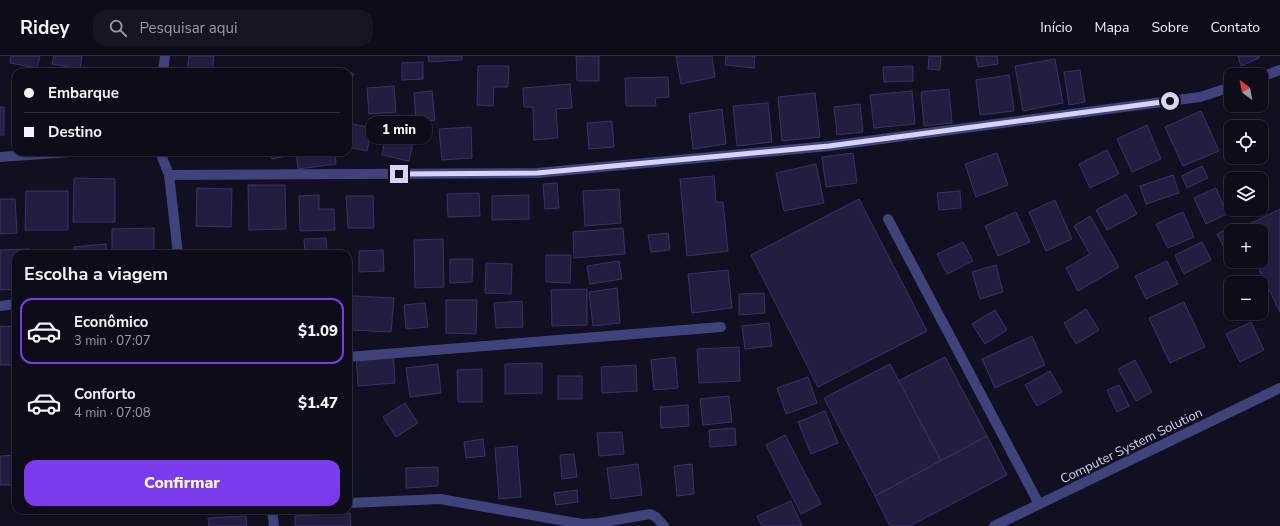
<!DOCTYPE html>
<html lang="pt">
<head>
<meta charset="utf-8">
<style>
  :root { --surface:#0d0c19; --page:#161522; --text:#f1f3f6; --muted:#9a9ba2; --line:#2d2c38; --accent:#7c3aed }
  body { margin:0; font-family:"Nunito Sans",sans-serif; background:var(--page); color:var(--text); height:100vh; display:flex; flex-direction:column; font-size:15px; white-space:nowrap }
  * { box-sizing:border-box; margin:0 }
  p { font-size:13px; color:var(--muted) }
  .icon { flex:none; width:22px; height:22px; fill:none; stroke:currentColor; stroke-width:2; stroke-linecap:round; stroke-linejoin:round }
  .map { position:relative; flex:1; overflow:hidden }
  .drawer { position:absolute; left:12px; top:194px; width:340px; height:264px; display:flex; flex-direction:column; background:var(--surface); border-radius:12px; box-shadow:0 1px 3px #0004,0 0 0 1px var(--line) }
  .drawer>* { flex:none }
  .guide { position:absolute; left:12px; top:12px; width:340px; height:88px; border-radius:12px; box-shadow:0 1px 3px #0004,0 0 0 1px var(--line); display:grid; align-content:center; height:88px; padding:0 12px; background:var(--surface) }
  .needle { width:26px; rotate:328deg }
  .buttons { position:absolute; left:1224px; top:12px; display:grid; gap:8px }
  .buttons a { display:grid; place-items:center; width:44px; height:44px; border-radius:8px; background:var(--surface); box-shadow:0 1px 3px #0004,0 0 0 1px var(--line); font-size:20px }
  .end { position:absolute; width:18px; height:18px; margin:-9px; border:5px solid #d5d4fa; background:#111; box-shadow:0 0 0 2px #111 }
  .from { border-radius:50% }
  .bubble { position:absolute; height:28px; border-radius:12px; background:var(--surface); box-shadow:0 1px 3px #0004,0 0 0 1px var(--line); font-size:13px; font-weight:800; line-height:28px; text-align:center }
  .guide b { display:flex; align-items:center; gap:14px; height:38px; font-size:15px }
  .guide b+b { border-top:1px solid var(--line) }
  .guide i { width:10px; height:10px; background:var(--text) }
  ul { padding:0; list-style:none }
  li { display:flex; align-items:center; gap:12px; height:66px; margin:0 8px 6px; padding:0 4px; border:2px solid transparent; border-radius:12px }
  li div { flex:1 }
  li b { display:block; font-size:15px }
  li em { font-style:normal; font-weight:800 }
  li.on { border-color:var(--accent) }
  li>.icon { width:36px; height:36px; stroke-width:1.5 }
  h2 { padding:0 12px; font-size:18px; line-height:48px }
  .primary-button { display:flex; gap:8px; margin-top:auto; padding:8px 12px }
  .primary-button a { flex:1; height:46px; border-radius:12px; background:var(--accent); color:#fff; font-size:16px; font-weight:800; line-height:46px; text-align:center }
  header { display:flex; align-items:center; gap:24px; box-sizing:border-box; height:56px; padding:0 20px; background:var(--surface); border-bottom:1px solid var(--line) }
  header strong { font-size:19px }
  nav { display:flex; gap:22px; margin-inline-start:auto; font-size:14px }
  .search { width:280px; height:36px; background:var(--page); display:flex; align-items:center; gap:10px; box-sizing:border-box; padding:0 14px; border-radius:12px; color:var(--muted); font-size:15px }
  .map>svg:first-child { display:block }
</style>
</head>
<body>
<header>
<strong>Ridey</strong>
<div class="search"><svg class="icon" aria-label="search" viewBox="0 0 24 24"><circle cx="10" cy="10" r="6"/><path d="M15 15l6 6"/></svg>Pesquisar aqui</div>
<nav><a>Início</a><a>Mapa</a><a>Sobre</a><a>Contato</a></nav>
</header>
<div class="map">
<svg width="1280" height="470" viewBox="0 0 1280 470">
  <rect width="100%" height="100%" fill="#111021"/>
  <!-- building -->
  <g fill="#221e40" stroke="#393269">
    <polygon points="11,0 40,0 37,12 10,7"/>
    <polygon points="54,0 82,0 80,13 52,8"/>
    <polygon points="189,0 214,0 212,16 187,15"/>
    <polygon points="428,0 462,0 462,4 429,6"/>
    <polygon points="576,0 599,0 599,25 577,25"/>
    <polygon points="676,0 712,0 715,21 681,28"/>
    <polygon points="726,0 755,0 754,12 725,9"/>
    <polygon points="929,0 941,0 940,14 928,13"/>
    <polygon points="976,0 997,0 998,8 978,11"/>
    <polygon points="1238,0 1259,0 1259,2 1241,10"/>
    <polygon points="1055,3 1063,47 1023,55 1015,10"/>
    <polygon points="423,6 423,23 402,24 402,7"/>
    <polygon points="478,10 509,10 508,31 494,31 493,50 477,49"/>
    <polygon points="913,10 913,25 884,26 883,11"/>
    <polygon points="341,12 354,18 348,29 348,16 339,16"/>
    <polygon points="1080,14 1085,46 1069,49 1064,16"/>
    <polygon points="1009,19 1014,55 980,59 976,24"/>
    <polygon points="668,21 669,41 655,42 656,50 626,50 625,22"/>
    <polygon points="570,28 572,52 556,53 558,82 534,84 533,51 524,51 523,32"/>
    <polygon points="394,30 396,56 369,58 367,32"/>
    <polygon points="949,33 952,67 924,70 921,36"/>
    <polygon points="432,35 435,64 416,66 414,37"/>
    <polygon points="912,35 915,68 874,72 870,39"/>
    <polygon points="815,37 820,81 782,85 778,41"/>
    <polygon points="768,47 772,86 737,90 733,50"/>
    <polygon points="860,48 863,76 837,79 834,51"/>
    <rect x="0" y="51" width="4" height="28"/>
    <polygon points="722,53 726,88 693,93 689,58"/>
    <polygon points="1201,55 1219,95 1183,110 1165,71"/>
    <polygon points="612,65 614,91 589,93 587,67"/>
    <polygon points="348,67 372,72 367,95 348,91"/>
    <polygon points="1147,69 1161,103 1132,116 1117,83"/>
    <polygon points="471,71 472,102 442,104 439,73"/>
    <polygon points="386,76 414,82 409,105 382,99"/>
    <polygon points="1107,94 1119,118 1090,132 1079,108"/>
    <polygon points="271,96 286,96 287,100 272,103"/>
    <polygon points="296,96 335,96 336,108 298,113"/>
    <polygon points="853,97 857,127 826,131 822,101"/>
    <polygon points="997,97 1008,129 976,141 965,108"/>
    <polygon points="816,108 824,147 784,155 776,117"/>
    <polygon points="1202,110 1208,122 1187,132 1182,120"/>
    <polygon points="1173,119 1179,137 1146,148 1140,130"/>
    <polygon points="714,120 716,146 723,146 728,195 687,200 680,123"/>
    <polygon points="74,122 115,123 115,166 73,166"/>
    <polygon points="557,127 559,152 545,153 543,128"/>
    <polygon points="248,129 285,129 286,173 249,174"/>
    <polygon points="197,132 232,133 231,171 196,170"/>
    <polygon points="1216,132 1227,158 1206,168 1194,142"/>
    <polygon points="619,133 621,167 585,170 583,135"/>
    <polygon points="26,135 68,135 68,174 25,174"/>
    <polygon points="960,135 961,152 939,154 937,137"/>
    <polygon points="479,137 480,160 448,161 447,138"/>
    <polygon points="1126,138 1137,158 1107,174 1096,154"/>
    <polygon points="319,139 319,153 334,153 335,174 300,175 299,140"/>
    <polygon points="529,139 529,163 492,164 492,140"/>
    <polygon points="346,140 373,140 374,172 348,172"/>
    <polygon points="0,143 15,143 17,177 0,178"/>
    <polygon points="859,143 927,275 818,331 751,199"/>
    <polygon points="1055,144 1072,183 1046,195 1029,156"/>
    <polygon points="1280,153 1280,256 1255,205 1261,205 1261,175 1240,175 1239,173"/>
    <polygon points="1016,156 1030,186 998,200 985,170"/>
    <polygon points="1183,156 1194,181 1168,192 1156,168"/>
    <polygon points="1090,160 1119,211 1078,235 1066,212 1090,198 1074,170"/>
    <polygon points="154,172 154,198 112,198 112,173"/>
    <polygon points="623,172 625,198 574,202 573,176"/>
    <polygon points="1227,173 1231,180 1231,189 1225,193 1217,178"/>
    <polygon points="668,177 670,194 651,196 648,179"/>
    <polygon points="326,182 327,198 305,198 304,183"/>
    <polygon points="443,183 444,231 415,232 414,184"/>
    <polygon points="963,186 973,205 947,218 937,198"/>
    <polygon points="1202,186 1211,204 1184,218 1175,199"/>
    <polygon points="106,188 107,198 75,198 74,191"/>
    <polygon points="30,193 30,198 16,198 16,233 0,234 0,194"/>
    <polygon points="383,194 384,215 359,216 359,195"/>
    <polygon points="546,199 571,199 570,227 546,226"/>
    <polygon points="450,203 473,203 472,226 450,227"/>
    <polygon points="619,205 622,223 590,228 587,210"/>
    <polygon points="1167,205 1178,228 1146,243 1135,220"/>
    <polygon points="486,207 512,208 511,238 485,237"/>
    <polygon points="996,209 1003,236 980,243 972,216"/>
    <polygon points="728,214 732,252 692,257 688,218"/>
    <polygon points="617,232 620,267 593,270 589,236"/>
    <polygon points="587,233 587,269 552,270 551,234"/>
    <polygon points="764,237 765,257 739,259 739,238"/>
    <polygon points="353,240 394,242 391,276 351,274"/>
    <polygon points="446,244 477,244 476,278 446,277"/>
    <polygon points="522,245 523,271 496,272 494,247"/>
    <polygon points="1184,246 1205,291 1170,307 1149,262"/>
    <polygon points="425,247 428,271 406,273 404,249"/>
    <polygon points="1086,253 1099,274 1076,288 1064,267"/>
    <polygon points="995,254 1007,274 985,288 972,268"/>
    <polygon points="1251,266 1264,294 1240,306 1226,278"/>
    <polygon points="769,267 772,290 745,293 742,270"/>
    <polygon points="0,270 16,271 16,309 0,309"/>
    <polygon points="1032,280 1045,309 995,332 982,303"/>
    <polygon points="739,291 740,325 699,327 697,293"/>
    <polygon points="393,294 395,327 358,330 356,297"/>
    <polygon points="675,301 678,332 654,334 651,304"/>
    <polygon points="945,301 987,380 941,405 898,325"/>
    <polygon points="1135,304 1152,336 1136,345 1118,313"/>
    <polygon points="542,307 542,337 505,338 505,308"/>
    <polygon points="438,308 441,337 410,341 406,312"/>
    <polygon points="890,308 941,405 875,440 824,342"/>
    <polygon points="636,309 637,335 602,337 601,311"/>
    <polygon points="482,313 482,346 458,346 457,314"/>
    <polygon points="1050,315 1062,336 1037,350 1025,329"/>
    <rect x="558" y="320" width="24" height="23"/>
    <polygon points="808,321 817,347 786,358 777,332"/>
    <polygon points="1119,329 1129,350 1117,356 1107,334"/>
    <polygon points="729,340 732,366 703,369 700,343"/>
    <polygon points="405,347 418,367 396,381 383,361"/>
    <polygon points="688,349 689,370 661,372 660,351"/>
    <polygon points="825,355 838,387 811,398 798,366"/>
    <polygon points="735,372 736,389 710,391 709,374"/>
    <polygon points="622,376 624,398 599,400 597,377"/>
    <polygon points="785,379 821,448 801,458 766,389"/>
    <polygon points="987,380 1007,419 910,470 890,470 875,440"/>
    <polygon points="483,383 485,400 466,402 464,386"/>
    <polygon points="517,390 521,441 499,443 495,392"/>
    <polygon points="574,398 577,421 562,423 560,399"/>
    <polygon points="16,399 16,429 0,429 0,400"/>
    <polygon points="638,408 642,439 611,443 607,412"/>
    <polygon points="692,408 694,438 677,440 674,410"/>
    <polygon points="438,411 438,430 406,432 406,412"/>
    <polygon points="577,434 578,446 556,449 554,437"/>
    <polygon points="791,445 802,470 762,470 757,460"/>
    <polygon points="350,457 351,470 295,470 295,460"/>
    <polygon points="246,460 247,470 209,470 208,462"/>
  </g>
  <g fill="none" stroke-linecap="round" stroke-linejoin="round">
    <!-- minor -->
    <g stroke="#40427b" stroke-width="10">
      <polyline points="163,16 165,0"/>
      <polyline points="1261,21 1280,14"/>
      <polyline points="160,96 169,119 178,198"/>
      <polyline points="0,101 71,96"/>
      <polyline points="169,119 537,117 829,90 1200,41 1231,31"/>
      <polyline points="888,163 1039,448"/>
      <polyline points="0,250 16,248"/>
      <polyline points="348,301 721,271"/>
      <polyline points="348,447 440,443 582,468 599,467 650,458 656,461 664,470"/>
      <polyline points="272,454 274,470"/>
      <polyline points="994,470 1280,332"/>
    </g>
  </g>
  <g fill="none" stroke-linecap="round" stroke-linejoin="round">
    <!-- route -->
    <polyline stroke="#d5d4fa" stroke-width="5" points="399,118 537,117 829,90 1170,45"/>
  </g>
  <g text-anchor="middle" stroke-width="3" stroke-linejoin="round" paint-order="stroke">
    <!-- street labels -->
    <g font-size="13" fill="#d5d4fa" stroke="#111021">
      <text transform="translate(1131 389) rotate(-26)" y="5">Computer System Solution</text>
    </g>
  </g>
</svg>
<div class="buttons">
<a><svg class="needle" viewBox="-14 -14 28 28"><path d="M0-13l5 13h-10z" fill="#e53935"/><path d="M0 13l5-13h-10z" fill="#9a9ba2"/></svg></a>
<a><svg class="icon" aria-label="locate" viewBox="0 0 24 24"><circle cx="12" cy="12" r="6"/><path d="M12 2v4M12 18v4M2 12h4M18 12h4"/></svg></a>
<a><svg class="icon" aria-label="layers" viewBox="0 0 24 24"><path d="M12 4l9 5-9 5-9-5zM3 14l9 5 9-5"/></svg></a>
<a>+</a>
<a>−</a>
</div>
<i class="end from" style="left:1170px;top:45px"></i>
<i class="end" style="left:399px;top:118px"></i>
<div class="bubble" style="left:366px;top:60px;width:66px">1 min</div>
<div class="guide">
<b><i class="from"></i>Embarque</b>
<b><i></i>Destino</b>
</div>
<section class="drawer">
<h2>Escolha a viagem</h2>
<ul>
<li class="on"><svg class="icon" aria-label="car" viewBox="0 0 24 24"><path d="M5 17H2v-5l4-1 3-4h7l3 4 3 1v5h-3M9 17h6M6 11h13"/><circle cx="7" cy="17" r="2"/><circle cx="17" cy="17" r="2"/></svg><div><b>Econômico</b><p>3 min · 07:07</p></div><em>$1.09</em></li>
<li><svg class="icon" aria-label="car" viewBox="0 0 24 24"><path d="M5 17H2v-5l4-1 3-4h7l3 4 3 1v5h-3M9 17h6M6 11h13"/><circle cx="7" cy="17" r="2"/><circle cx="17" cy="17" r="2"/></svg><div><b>Conforto</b><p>4 min · 07:08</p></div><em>$1.47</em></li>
</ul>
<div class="primary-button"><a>Confirmar</a></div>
</section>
</div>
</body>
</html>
